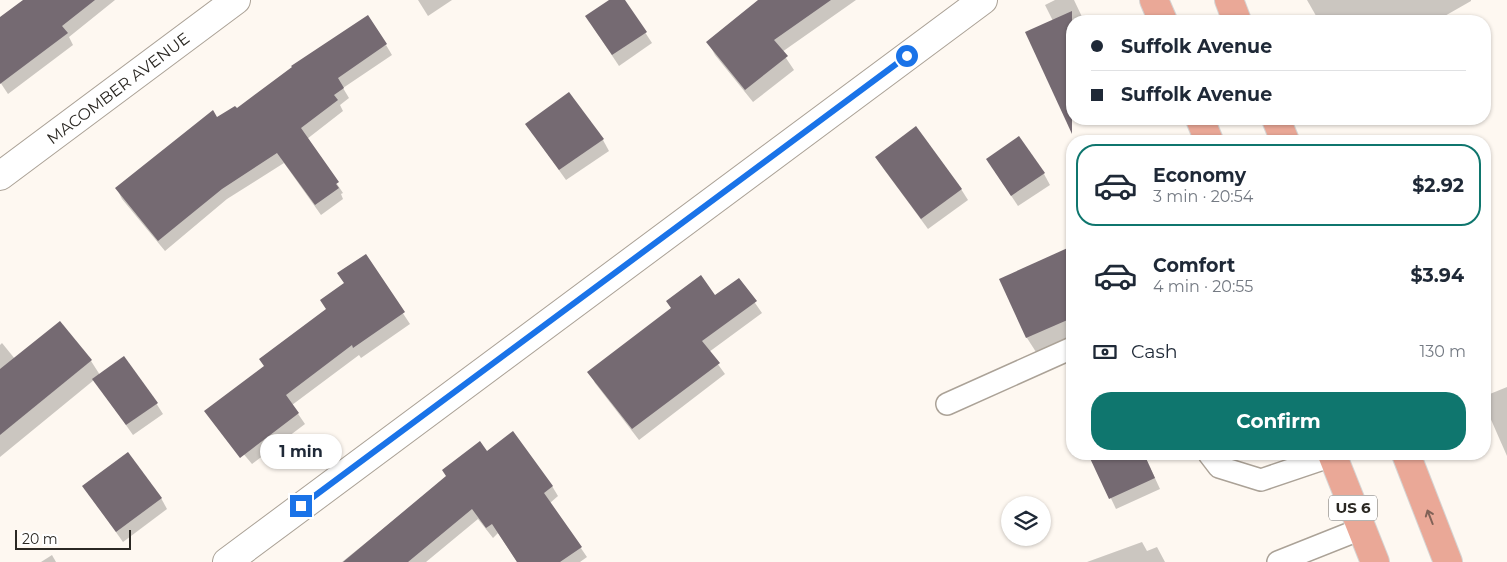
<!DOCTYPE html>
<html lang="en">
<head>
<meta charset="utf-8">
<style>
  :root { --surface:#fff; --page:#f6f6f7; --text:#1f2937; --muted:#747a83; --line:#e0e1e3; --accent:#0f766e }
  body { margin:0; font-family:Montserrat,sans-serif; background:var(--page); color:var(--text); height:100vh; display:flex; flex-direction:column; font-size:19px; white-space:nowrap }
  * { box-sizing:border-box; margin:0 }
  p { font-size:16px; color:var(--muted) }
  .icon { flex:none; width:28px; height:28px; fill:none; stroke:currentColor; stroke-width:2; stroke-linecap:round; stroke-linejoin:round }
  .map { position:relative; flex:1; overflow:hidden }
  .sheet { position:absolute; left:1066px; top:135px; width:425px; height:325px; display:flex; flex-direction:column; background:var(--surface); border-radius:20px; box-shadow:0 1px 4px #0004 }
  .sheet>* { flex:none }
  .banner { position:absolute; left:1066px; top:15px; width:425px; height:110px; border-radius:20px; box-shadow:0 1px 4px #0004; display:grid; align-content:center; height:110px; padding:0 25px; background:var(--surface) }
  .controls { position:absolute; left:1001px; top:496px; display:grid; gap:10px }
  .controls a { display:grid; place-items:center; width:50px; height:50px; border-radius:50%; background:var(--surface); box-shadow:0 1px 4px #0004; font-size:25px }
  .scale { position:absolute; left:15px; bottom:12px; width:116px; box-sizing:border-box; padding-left:5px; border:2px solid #2b2823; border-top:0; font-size:14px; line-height:18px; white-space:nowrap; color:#2b2823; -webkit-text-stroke:4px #fff; paint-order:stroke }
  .end { position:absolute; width:22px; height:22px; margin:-11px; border:6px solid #1a73e8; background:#fff; box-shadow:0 0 0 2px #fff }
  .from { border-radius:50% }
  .bubble { position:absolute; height:35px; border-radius:18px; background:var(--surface); box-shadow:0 1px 4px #0004; font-size:16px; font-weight:700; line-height:35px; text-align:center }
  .banner b { display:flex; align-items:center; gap:18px; height:48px; font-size:19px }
  .banner b+b { border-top:1px solid var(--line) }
  .banner i { width:12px; height:12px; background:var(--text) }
  ul { padding:9px 0 0; list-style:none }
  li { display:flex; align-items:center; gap:15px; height:82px; margin:0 10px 8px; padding:0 15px; border:2px solid transparent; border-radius:20px }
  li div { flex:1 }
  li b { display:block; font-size:19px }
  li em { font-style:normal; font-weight:700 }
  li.current { border-color:var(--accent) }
  li>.icon { width:45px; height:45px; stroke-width:1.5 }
  .pay { display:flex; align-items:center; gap:12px; height:55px; padding:0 25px; font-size:19px }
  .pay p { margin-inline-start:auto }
  .button { display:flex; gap:10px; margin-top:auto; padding:10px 25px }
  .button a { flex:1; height:58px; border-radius:20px; background:var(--accent); color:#fff; font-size:20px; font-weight:700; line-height:58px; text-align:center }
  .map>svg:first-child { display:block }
</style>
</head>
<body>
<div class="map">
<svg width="1507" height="562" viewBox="0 0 1507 562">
  <rect width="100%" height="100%" fill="#fef8f1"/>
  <!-- shadow -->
  <g fill="#0003">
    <polygon points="25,0 115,0 69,37 73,45 8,94 0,82 0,19"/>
    <polygon points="418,0 452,0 428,16"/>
    <polygon points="611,0 624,0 652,43 619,66 593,27"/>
    <polygon points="760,0 856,0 782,52 794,70 753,102 715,55 708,42"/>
    <polygon points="1055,0 1074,0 1084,21 1072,21 1072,94 1059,101 1053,21 1045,5"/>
    <polygon points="1307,0 1471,0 1471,1 1436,21 1319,21"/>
    <polygon points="386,45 392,55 343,88 349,98 340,105 343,111 307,139 343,193 341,194 343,199 321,215 284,163 227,199 165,251 122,199 117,189 217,119"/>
    <polygon points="526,124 603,140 609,151 566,180"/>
    <polygon points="876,157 961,189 968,200 928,229 883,168"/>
    <polygon points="994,170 1044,174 1050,185 1018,206"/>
    <polygon points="1072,248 1072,336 1036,352 1027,338 1001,280"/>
    <polygon points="365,256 410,324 361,358 359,355 292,405 305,424 252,464 215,420 265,367 327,310"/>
    <polygon points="739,280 762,313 709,352 725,374 639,440 595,383 589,372 715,297"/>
    <polygon points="60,322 91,361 100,375 156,403 163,414 133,435 94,380 0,457 0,345 2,343 15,359"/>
    <polygon points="1507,387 1507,456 1485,406 1485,396"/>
    <polygon points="486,452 552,486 558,496 550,503 587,557 580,562 517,562 498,533 493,538 478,519 426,562 342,562 447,477"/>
    <polygon points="1090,454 1144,454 1160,489 1116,509"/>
    <polygon points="83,486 161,498 167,509 123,542"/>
    <polygon points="1142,542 1147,551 1157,547 1165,562 1087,562"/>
    <polygon points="52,555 56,562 41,562"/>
  </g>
  <!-- building -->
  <g fill="#756a72">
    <polygon points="23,0 95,0 62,26 68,33 0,84 0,17"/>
    <polygon points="609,0 625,0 647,32 612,55 585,16"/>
    <polygon points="758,0 831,0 774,40 788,56 745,90 706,42"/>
    <polygon points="1072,11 1072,134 1025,32"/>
    <polygon points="368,15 387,44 338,78 344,88 334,95 338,100 301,128 339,182 336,184 339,188 315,205 277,153 222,189 158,241 115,188 213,110 217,117 235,106 237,108 292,67 291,66"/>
    <polygon points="569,92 604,139 559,170 525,124"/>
    <polygon points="916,126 962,189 921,219 875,157"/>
    <polygon points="1019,136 1045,173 1011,196 986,159"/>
    <polygon points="1072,246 1072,318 1026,338 999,279"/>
    <polygon points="366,254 405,312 353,348 352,345 286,395 299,413 240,458 204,411 264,366 259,359 326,309 320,300 344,283 337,273"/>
    <polygon points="701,275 715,295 739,278 757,301 702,341 720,363 632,429 587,372 671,308 666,301"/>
    <polygon points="60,321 92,360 0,435 0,369"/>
    <polygon points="124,356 158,403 126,425 92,379"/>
    <polygon points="513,431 553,486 544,493 582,547 560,562 517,562 492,524 486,528 472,509 408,562 343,562 446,476 442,470 480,441 487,451"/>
    <polygon points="128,452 162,498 116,532 82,486"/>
    <polygon points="1088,454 1144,454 1155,478 1109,499"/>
  </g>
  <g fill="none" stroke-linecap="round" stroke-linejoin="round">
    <defs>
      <g id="lane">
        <polyline points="947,404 1072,348"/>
        <polyline points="1209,454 1219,467 1261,480 1332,456"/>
        <polyline points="1278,562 1361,529"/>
      </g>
      <g id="street">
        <polyline points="0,176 236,0"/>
        <polyline points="227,562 983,0"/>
      </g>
      <g id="primary">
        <polyline points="1154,0 1163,21"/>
        <polyline points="1229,0 1237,21"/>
        <polyline points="1200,119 1209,141"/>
        <polyline points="1276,119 1285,141"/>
        <polyline points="1332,454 1375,562"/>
        <polyline points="1406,454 1448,562"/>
      </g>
    </defs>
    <!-- lane casing -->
    <use href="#lane" stroke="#aba297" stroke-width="24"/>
    <!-- street casing -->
    <use href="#street" stroke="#aba297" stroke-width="30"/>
    <!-- primary casing -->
    <use href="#primary" stroke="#d5d4d3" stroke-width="30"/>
    <!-- lane -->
    <use href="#lane" stroke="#fff" stroke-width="21"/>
    <!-- street -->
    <use href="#street" stroke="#fff" stroke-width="28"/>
    <!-- primary -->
    <use href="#primary" stroke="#eaa897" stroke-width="28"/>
  </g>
  <!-- one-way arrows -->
  <defs><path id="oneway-shaft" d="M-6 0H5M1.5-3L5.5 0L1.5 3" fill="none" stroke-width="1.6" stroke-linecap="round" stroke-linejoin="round" transform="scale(1.25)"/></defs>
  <use stroke="#816257" href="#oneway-shaft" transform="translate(1430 517) rotate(-111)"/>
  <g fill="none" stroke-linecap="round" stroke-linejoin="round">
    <!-- route -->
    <polyline stroke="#1a73e8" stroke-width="6" points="301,506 907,56"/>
  </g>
  <g text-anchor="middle" stroke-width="5" stroke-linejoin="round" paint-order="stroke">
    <!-- shield labels -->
    <rect fill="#fff" stroke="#6b6865" stroke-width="1" x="1329" y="495.5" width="48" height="25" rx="4"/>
    <g font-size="15" font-weight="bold" fill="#2b2823">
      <text x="1353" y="513">US 6</text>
    </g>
    <!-- street labels -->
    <g font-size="16" fill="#2b2823" stroke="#fff">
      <text transform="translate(118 88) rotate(-37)" y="6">MACOMBER AVENUE</text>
    </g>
  </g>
</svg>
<div class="controls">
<a><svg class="icon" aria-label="layers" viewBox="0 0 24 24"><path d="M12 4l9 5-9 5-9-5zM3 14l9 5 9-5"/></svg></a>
</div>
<div class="scale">20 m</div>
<i class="end from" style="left:907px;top:56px"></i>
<i class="end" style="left:301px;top:506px"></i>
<div class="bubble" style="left:260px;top:434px;width:82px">1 min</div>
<div class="banner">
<b><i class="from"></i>Suffolk Avenue</b>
<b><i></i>Suffolk Avenue</b>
</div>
<section class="sheet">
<ul>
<li class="current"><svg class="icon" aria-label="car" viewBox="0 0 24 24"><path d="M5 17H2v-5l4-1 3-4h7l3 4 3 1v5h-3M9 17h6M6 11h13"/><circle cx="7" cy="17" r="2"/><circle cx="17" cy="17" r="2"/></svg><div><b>Economy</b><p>3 min · 20:54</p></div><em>$2.92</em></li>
<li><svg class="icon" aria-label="car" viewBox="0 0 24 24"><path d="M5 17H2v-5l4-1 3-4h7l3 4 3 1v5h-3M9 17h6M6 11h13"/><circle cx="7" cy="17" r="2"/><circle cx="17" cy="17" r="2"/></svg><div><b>Comfort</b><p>4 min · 20:55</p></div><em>$3.94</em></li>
</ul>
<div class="pay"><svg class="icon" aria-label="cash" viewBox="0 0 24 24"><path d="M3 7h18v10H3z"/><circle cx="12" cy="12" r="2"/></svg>Cash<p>130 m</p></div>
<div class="button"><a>Confirm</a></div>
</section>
</div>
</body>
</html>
